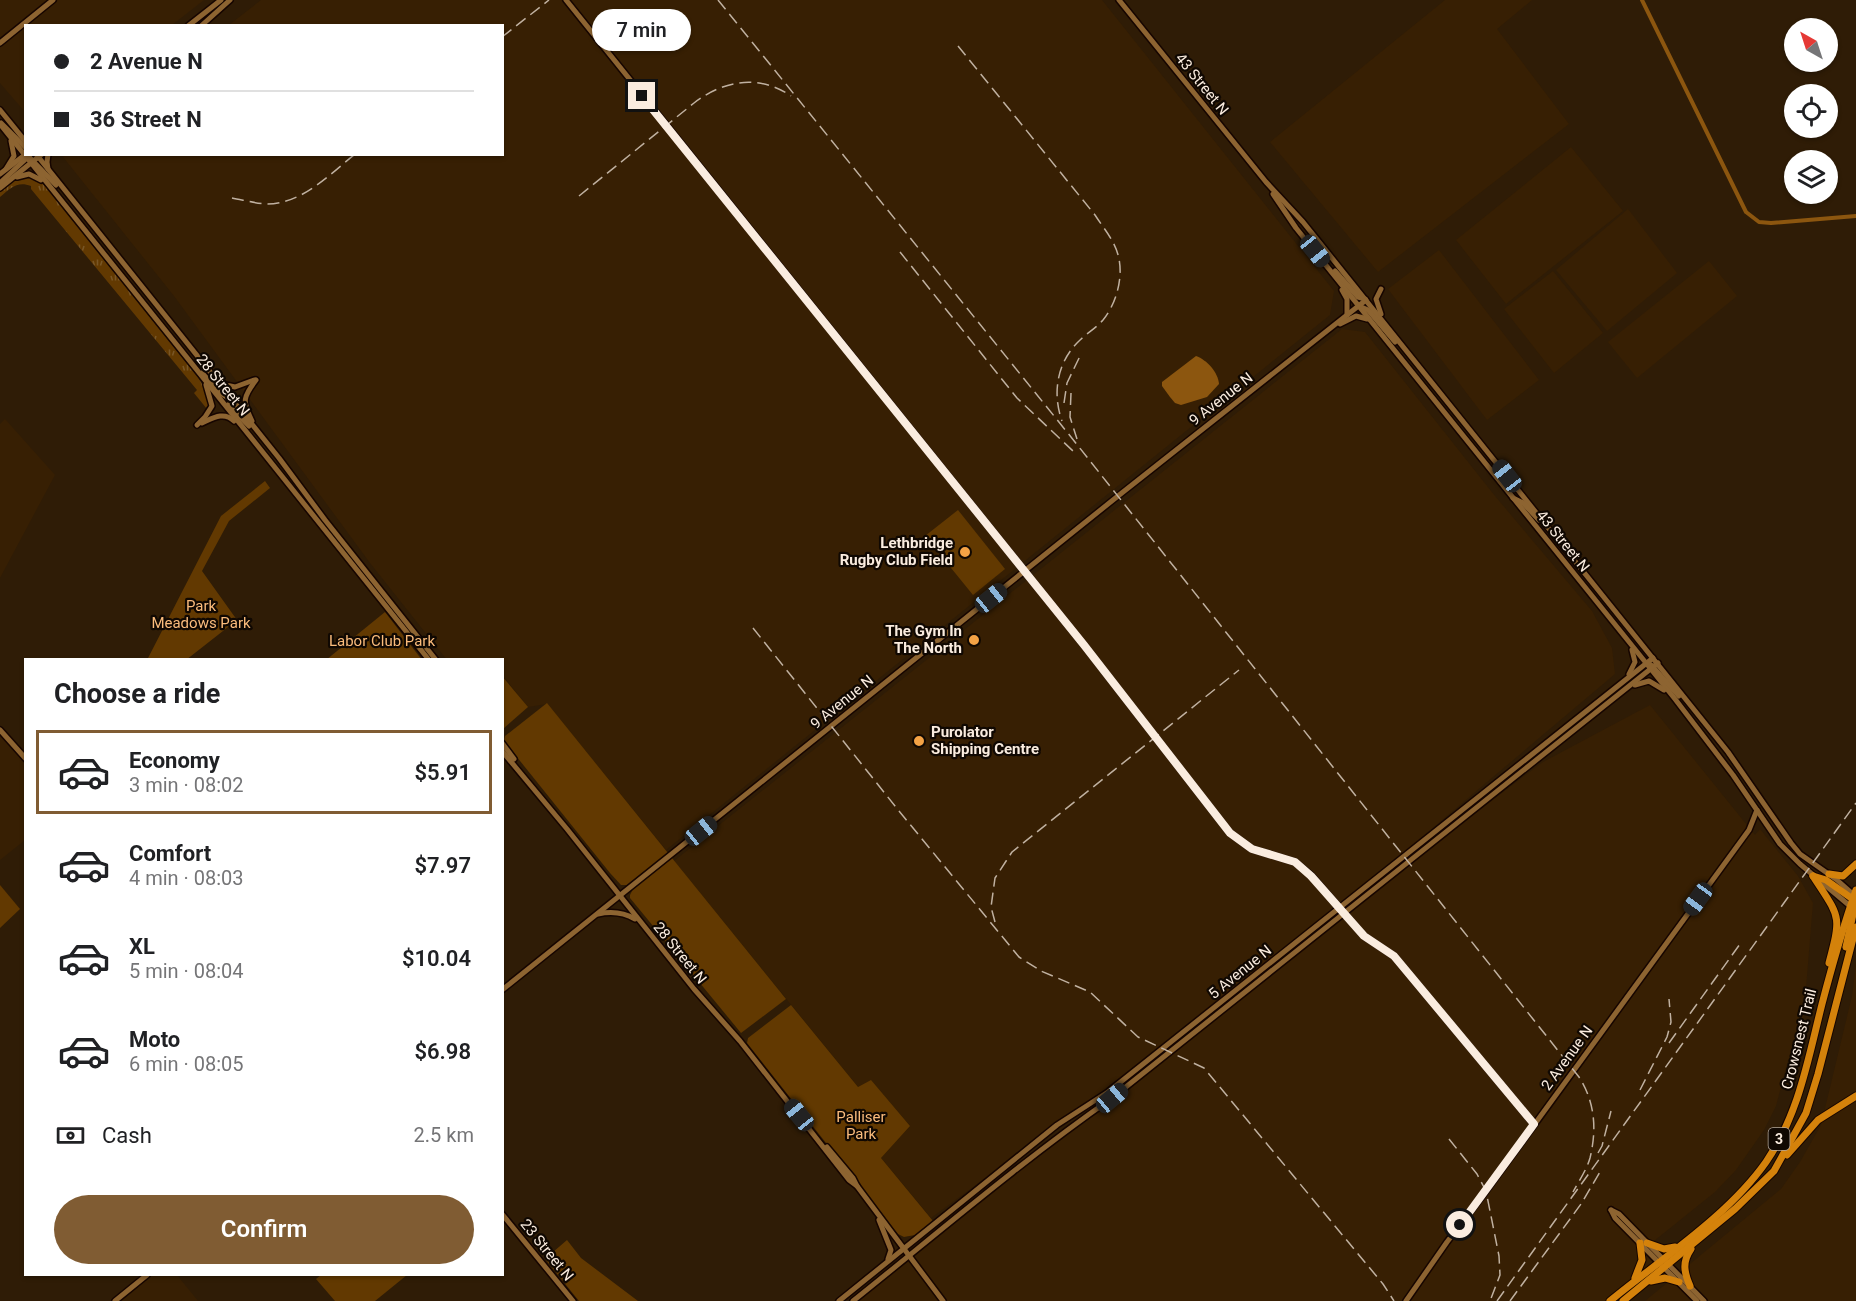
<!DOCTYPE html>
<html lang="en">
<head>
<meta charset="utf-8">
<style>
  :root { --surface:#fff; --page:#f2f2f2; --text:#202124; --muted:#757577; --line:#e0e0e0; --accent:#805c33 }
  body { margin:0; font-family:Roboto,sans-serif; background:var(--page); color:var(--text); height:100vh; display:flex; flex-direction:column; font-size:22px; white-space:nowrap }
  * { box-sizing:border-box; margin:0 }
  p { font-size:20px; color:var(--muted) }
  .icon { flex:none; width:33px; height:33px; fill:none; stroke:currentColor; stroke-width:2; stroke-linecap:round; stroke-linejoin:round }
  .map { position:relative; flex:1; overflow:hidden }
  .details { position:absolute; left:24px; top:658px; width:480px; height:618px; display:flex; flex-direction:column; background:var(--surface); border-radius:0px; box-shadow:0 2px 4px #0004 }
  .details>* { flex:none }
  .hud { position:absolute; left:24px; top:24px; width:480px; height:132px; border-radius:0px; box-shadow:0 2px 4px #0004; display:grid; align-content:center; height:132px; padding:0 30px; background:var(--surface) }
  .needle { width:39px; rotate:321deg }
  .fabs { position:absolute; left:1784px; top:18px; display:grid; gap:12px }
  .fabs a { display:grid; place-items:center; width:54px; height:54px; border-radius:50%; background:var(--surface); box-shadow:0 2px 4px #0004; font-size:30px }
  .end { position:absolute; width:27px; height:27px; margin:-14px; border:8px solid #faecdf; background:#111; box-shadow:0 0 0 3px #111 }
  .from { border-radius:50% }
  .bubble { position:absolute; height:42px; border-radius:21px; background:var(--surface); box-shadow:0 2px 4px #0004; font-size:20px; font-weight:600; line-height:42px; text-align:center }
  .car { position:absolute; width:18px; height:36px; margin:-18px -9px; border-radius:8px; box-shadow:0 0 4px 2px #0007; background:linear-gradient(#222 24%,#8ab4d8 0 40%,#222 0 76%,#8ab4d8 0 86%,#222 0) }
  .hud b { display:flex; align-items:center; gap:21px; height:57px; font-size:22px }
  .hud b+b { border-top:2px solid var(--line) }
  .hud i { width:15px; height:15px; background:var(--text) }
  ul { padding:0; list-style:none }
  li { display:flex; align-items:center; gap:18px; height:84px; margin:0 12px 9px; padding:0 18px; border:3px solid transparent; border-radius:0px }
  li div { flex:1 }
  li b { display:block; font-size:22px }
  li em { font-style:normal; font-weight:600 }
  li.on { border-color:var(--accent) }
  li>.icon { width:54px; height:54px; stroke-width:1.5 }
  h2 { padding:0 30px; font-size:27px; line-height:72px }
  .pay { display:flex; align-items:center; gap:15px; height:66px; padding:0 30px; font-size:22px }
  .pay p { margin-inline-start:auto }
  .button { display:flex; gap:12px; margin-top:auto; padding:12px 30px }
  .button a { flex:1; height:69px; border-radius:36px; background:var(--accent); color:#fff; font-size:24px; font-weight:600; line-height:69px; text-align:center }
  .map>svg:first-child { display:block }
</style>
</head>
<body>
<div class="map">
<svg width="1856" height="1301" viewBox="0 0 1856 1301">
  <defs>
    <pattern id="grass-tufts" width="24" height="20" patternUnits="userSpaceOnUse" patternTransform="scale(1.5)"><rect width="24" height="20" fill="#623901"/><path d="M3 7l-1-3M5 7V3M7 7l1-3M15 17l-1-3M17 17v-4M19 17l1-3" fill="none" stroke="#795626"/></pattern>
  </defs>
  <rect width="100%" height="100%" fill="#2f1c06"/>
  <!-- built -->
  <g fill="#371f03">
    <polygon points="0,0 204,0 172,25 26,26 25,112 0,83"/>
    <polygon points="261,0 1102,0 1334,291 1330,315 666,850 547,704 528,707 503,676 502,660 447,660 370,563 174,296 63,157 67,154 502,154 502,26 229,25"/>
    <polygon points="1445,0 1532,0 1497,29 1569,124 1378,272 1270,142"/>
    <polygon points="1571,147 1623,211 1506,304 1456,240"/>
    <polygon points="1628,209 1677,273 1607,331 1556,270"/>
    <polygon points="1439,250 1539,380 1487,420 1388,289"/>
    <polygon points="1709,261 1737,296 1637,378 1608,342"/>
    <polygon points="1553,271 1603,333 1554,373 1504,309"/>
    <polygon points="1342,329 1365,332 1495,496 1592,611 1612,648 1615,674 1339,907 1108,1092 1057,1125 931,1218 881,1158 910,1126 871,1081 858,1087 674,861"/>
    <polygon points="5,419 55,475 0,578 0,424"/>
    <polygon points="1650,705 1755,835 1760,829 1798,876 1813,903 1800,1061 1788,1060 1776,1106 1764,1130 1736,1170 1715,1192 1654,1241 1659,1262 1610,1301 854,1301 1053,1143 1103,1109 1344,912 1543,762"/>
    <polygon points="0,730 26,759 25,840 0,860"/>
    <polygon points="1856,964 1856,1301 1645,1301 1781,1189 1800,1162 1821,1125 1852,996"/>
    <polygon points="147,1275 177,1275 198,1301 115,1301"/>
  </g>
  <!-- grass -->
  <path fill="url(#grass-tufts)" d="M22,176l14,1 11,11 151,189 6,11 5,16 -2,5 -13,-16 3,-3 -166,-201v-3c-14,-5 -20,2 -31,11v-6z"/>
  <!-- park -->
  <g fill="#623901">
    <polygon points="265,481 270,488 229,521 202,571 237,620 186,660 147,660 221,516"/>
    <polygon points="958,510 1005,569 973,595 925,536"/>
    <polygon points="385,612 422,660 326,660"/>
    <polygon points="502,676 528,707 503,729 502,729"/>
    <polygon points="547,703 668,853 627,885 621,885 610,873 504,741 505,736"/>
    <polygon points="672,858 786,999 741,1033 630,898 630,895 633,889"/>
    <polygon points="0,885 20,909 0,928"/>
    <polygon points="791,1005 858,1087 871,1080 910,1126 881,1158 933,1221 915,1235 904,1237 898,1234 747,1043 748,1038"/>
    <polygon points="567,1240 581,1258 638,1301 579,1301 545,1259"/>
    <polygon points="321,1275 407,1275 375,1301 335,1301 316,1279"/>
  </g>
  <!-- water -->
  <path fill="#8c560f" d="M1196,356c11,4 22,16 23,28l-12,13 -26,8 -6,-2 -5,-6 -8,-11v-4z"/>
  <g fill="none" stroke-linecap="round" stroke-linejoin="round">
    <!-- canal -->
    <polyline stroke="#8c560f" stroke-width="4" points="1642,0 1746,212 1759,222 1771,223 1856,216"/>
    <defs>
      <g id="secondary">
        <polyline points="566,0 1084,645 1230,833 1252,849 1295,862 1311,875 1364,936 1394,956 1534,1124"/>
        <polyline points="1119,0 1266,182 1303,222 1728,752 1791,843 1800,854 1837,880 1854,895"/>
        <polyline points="188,26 221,0"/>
        <polyline points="201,26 230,0"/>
        <polyline points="0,43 53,0"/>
        <polyline points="0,110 26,142"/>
        <polyline points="1,123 26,148"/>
        <polyline points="0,124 429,660"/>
        <polyline points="36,154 279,458 325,520 436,660"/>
        <polyline points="48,154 47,162 48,169"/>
        <polyline points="29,157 56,185"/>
        <polyline points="6,169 14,156 11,141"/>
        <polyline points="0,174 26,154"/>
        <polyline points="17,177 29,174 41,180"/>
        <polyline points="0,183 29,156"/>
        <polyline points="0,188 42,154"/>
        <polyline points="1273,194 1296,228 1675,699 1733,775 1780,844 1800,864 1850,906"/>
        <polyline points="1335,271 1358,297 1365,299"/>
        <polyline points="1381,289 1376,299 1381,314"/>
        <polyline points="1342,290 1347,299 1347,315"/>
        <polyline points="1359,306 1368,310 1395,342"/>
        <polyline points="1340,324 1356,316 1367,319"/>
        <polyline points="202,373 220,393 228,398"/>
        <polyline points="221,384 235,387 254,380"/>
        <polyline points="228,405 249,426"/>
        <path d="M252,421c-10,-20 -9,-24 4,-41"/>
        <path d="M202,423c11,-5 22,-12 32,-2"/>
        <polyline points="197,425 205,417 212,406 206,385"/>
        <polyline points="1513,498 1523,503 1539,520"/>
        <polyline points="1651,665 1679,696"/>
        <polyline points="1629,674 1635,662 1632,650"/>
        <polyline points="1635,685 1649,681 1664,690"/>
        <polyline points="0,730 26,759"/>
        <polyline points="502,743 514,759"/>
        <polyline points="502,751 567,829 694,989 740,1041 849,1180 857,1186"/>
        <path d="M598,914c14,-3 25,-2 37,5"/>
        <polyline points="502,990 1118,496 1366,300"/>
        <polyline points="827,1147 853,1178 857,1186 943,1301"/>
        <polyline points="1611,1210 1619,1214 1704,1301"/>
        <polyline points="1611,1210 1615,1218 1697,1301"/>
        <polyline points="502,1214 573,1301"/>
        <polyline points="879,1220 891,1250 888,1259"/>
        <polyline points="115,1301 147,1275"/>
        <polyline points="839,1301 1057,1125 1108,1092 1653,658"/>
        <path d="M853,1301c86,-69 169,-140 259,-203l546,-435"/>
        <polyline points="1406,1301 1447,1242 1486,1191 1749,830 1757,810"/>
      </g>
      <g id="highway">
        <polyline points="1829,874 1843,876 1856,864"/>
        <path d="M1813,876c27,42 29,38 16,87"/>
        <polyline points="1813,876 1826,880 1854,900"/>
        <polyline points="1846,947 1855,905"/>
        <polyline points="1787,1155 1818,1120 1856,1096"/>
        <polyline points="1647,1243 1664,1249 1675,1247"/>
        <polyline points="1635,1278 1642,1260 1640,1243"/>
        <polyline points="1651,1281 1665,1278 1679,1282"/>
        <path d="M1690,1286c-6,-14 -8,-24 1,-37"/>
        <path d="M1610,1301c51,-42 118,-85 156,-139 33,-48 42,-103 56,-158 10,-38 21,-77 34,-114"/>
        <polyline points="1623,1301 1735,1209 1774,1171 1806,1113 1818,1074 1856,927"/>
      </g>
    </defs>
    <!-- secondary casing -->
    <use href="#secondary" stroke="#160500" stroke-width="8"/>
    <!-- highway casing -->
    <use href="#highway" stroke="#160500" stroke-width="9"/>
    <!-- secondary -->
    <use href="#secondary" stroke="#8d6431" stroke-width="5"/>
    <!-- highway -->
    <use href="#highway" stroke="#d4820b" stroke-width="7"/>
    <!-- rail -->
    <g stroke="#c0b1a1" stroke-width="1.5" stroke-dasharray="12 6" stroke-linecap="butt">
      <path d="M718,0l353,437 508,640c16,25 18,52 11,81 -3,11 -11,23 -17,34"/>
      <polyline points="502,37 549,0"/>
      <path d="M958,46l137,169c9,14 21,27 24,44 4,20 -3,45 -16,61 -7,8 -17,14 -24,21 -22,21 -27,52 -17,80"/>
      <path d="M579,196l115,-93c30,-23 65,-29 97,-7"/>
      <path d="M232,198c11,2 22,5 33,6 36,1 64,-29 90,-50"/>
      <polyline points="900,252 1017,398 1073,451"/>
      <polyline points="1071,393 1070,417 1077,439"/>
      <polyline points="1064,403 1067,383 1081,354"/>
      <polyline points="753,628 899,811 1019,957 1041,971 1090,992 1138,1037 1204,1068 1383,1284 1394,1301"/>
      <polyline points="995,922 991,907 995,878 1012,852 1239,670"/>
      <polyline points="1669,1043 1740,944"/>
      <polyline points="1640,1090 1667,1037 1671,1022 1669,999"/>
      <polyline points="1449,1139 1477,1174 1486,1191 1499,1256 1500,1275 1490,1301"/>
      <polyline points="1598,1153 1602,1146 1611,1111"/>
      <polyline points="1497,1301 1856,803"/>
      <polyline points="1510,1301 1581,1204 1600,1172"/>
    </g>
  </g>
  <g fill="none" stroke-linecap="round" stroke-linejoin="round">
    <!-- route -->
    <polyline stroke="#faecdf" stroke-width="8" points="642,96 1084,645 1230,833 1252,849 1295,862 1311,876 1364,936 1394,956 1534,1124 1460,1225"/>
  </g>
  <!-- markers -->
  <g fill="#f5a345" stroke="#100802" stroke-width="2">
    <circle cx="965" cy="552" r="6"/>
    <circle cx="974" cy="640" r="6"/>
    <circle cx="919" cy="741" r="6"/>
  </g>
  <g text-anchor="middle" stroke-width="4.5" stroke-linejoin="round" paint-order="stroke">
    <!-- shield labels -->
    <rect fill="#100802" stroke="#b4a89d" stroke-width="1.5" x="1768.5" y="1128" width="21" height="22" rx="4.5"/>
    <g font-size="14" font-weight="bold" fill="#faecdf">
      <text x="1779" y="1144">3</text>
    </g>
    <!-- street labels -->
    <g font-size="15" fill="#faecdf" stroke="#100802">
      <text transform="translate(1202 84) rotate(51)" y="5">43 Street N</text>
      <text transform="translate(223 385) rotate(51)" y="5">28 Street N</text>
      <text transform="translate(1221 399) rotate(-38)" y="5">9 Avenue N</text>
      <text transform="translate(1563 541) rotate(51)" y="5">43 Street N</text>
      <text transform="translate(842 702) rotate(-39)" y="5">9 Avenue N</text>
      <text transform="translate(680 953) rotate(51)" y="5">28 Street N</text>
      <text transform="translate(1240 972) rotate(-39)" y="5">5 Avenue N</text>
      <text transform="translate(1799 1039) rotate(-76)" y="5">Crowsnest Trail</text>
      <text transform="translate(1567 1058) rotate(-54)" y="5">2 Avenue N</text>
      <text transform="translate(547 1250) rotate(51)" y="5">23 Street N</text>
    </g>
    <!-- poi labels -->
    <g font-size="15" font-weight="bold" fill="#faecdf" stroke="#100802" text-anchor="end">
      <text x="953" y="548">Lethbridge<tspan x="953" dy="17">Rugby Club Field</tspan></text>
      <text x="962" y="636">The Gym In<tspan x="962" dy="17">The North</tspan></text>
      <text x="931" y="737" text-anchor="start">Purolator<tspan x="931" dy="17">Shipping Centre</tspan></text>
    </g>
    <!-- park labels -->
    <g font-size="15" fill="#fbbc7c" stroke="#100802">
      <text x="201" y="611">Park<tspan x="201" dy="17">Meadows Park</tspan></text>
      <text x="382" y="646">Labor Club Park</text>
      <text x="861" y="1122">Palliser<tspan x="861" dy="17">Park</tspan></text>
    </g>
  </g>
</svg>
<div class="fabs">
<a><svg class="needle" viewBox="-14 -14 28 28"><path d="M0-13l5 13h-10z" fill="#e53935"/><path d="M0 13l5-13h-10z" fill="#757577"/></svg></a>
<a><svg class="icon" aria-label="locate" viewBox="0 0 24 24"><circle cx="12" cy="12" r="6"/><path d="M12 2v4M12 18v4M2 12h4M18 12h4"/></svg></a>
<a><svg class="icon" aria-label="layers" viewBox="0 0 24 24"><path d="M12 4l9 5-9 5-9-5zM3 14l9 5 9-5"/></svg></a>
</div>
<i class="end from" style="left:1460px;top:1225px"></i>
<i class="end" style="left:642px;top:96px"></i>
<div class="bubble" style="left:592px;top:9px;width:99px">7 min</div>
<i class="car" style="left:1315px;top:251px;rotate:141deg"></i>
<i class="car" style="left:1507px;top:476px;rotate:322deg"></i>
<i class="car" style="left:991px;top:598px;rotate:51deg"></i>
<i class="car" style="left:701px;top:831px;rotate:51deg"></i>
<i class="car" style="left:1698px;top:899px;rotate:216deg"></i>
<i class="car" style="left:1112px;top:1098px;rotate:50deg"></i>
<i class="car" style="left:799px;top:1115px;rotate:321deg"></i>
<div class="hud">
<b><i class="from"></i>2 Avenue N</b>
<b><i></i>36 Street N</b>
</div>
<section class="details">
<h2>Choose a ride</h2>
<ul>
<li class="on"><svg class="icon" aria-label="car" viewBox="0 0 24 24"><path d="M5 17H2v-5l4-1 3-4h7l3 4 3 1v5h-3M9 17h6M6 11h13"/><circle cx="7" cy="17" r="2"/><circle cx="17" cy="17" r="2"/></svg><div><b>Economy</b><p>3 min · 08:02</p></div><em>$5.91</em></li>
<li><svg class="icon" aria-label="car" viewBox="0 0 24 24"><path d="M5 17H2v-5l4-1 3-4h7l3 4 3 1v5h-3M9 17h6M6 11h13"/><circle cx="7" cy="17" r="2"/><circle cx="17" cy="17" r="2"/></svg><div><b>Comfort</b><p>4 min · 08:03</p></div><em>$7.97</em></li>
<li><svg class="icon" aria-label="car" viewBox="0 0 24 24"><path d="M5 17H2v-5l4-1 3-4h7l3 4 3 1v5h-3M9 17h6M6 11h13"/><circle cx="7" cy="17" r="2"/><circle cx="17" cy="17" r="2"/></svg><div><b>XL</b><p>5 min · 08:04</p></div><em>$10.04</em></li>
<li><svg class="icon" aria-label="car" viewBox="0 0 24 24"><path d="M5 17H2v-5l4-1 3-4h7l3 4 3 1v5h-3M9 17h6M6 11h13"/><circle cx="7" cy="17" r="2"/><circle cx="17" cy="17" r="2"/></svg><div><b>Moto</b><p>6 min · 08:05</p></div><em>$6.98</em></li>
</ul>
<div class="pay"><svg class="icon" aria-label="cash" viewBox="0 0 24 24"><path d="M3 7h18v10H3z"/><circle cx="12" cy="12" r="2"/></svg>Cash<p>2.5 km</p></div>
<div class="button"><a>Confirm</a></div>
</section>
</div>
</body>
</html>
